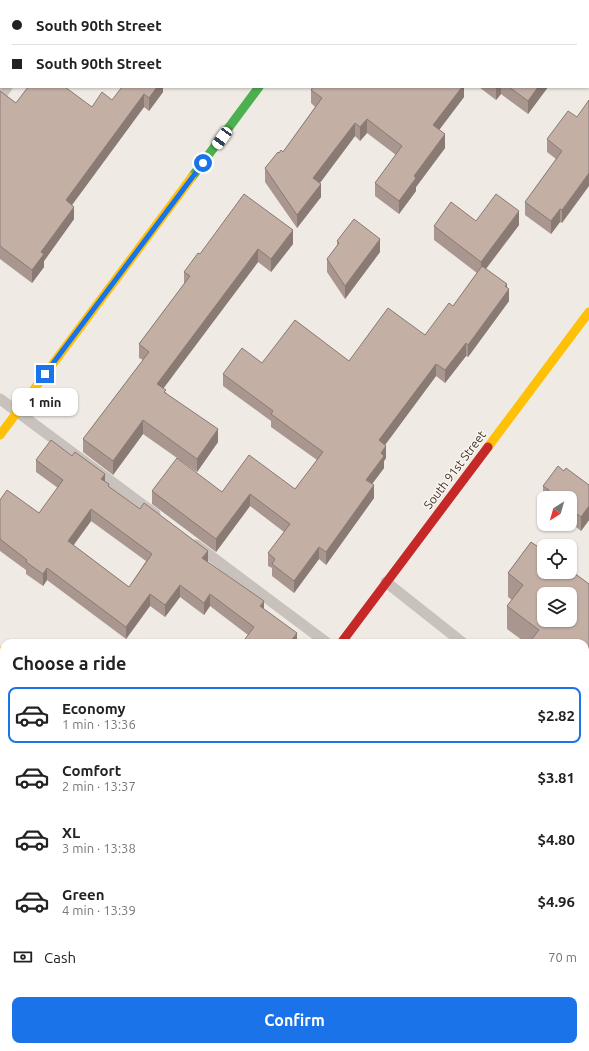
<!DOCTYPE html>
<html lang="en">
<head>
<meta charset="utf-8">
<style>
  :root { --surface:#fff; --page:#f2f2f2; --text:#222; --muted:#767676; --line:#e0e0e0; --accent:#1a73e8 }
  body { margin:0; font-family:Ubuntu,sans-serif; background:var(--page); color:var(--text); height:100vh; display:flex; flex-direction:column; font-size:15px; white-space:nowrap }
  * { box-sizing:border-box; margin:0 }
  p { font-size:13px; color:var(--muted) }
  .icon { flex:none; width:22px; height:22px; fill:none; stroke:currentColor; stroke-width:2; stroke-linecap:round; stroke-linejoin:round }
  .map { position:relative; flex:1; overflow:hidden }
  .sheet { position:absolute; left:0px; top:639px; width:589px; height:412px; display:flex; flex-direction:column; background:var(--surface); border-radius:12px 12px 0 0; box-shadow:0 1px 3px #0004 }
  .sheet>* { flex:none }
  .banner { position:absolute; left:0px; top:0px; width:589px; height:88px; box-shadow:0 1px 3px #0004; display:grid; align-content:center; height:88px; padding:0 12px; background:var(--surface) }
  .needle { width:26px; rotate:217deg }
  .buttons { position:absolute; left:537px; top:491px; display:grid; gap:8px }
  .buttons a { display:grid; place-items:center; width:40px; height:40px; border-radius:8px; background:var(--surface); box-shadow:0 1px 3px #0004; font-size:20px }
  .end { position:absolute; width:18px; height:18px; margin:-9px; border:5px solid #1a73e8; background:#fff; box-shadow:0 0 0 2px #fff }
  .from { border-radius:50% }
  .bubble { position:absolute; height:28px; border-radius:8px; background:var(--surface); box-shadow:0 1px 3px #0004; font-size:13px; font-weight:700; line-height:28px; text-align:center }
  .car { position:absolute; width:12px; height:24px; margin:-12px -6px; border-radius:5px; box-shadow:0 0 3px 1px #0007; background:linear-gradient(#fff 24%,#345 0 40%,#fff 0 76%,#345 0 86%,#fff 0) }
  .banner b { display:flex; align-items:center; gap:14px; height:38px; font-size:15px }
  .banner b+b { border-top:1px solid var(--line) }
  .banner i { width:10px; height:10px; background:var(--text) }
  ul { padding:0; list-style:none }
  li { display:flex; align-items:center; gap:12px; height:56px; margin:0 8px 6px; padding:0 4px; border:2px solid transparent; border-radius:8px }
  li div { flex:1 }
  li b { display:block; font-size:15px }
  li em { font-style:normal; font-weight:700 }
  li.on { border-color:var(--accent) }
  li>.icon { width:36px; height:36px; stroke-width:1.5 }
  h2 { padding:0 12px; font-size:18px; line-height:48px }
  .pay { display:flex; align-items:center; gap:10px; height:44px; padding:0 12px; font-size:15px }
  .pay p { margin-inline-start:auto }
  .primary-button { display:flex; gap:8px; margin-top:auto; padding:8px 12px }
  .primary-button a { flex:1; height:46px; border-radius:8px; background:var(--accent); color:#fff; font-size:16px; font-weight:700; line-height:46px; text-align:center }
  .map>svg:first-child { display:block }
</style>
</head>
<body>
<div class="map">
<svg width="589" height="1051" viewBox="0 0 589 1051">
  <rect width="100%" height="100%" fill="#efeae4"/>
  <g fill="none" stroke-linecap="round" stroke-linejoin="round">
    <!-- lane -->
    <g stroke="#c9c2bc" stroke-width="11">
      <polyline points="0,97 7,87"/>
      <polyline points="0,399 155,514"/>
      <polyline points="196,545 327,643"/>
      <polyline points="386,582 463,643"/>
      <polyline points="0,975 4,970"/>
    </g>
    <!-- street -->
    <g stroke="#c9c2bc" stroke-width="22">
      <polyline points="323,1 323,0"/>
      <polyline points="0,927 4,930"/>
      <polyline points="167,1047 173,1051"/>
    </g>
    <!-- fast -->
    <g stroke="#4caf50" stroke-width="9">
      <polyline points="192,177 259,87"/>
      <polyline points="585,945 589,940"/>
      <polyline points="547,1047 553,1051"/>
      <polyline points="508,1051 511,1047"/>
    </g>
    <!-- slow -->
    <g stroke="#ffc107" stroke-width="9">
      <polyline points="0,435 192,177"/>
      <polyline points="488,447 589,312"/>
      <polyline points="0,651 4,654"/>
      <polyline points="585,1039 589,1034"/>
    </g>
    <!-- jam -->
    <polyline stroke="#c62828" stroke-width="9" points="341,643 488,447"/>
  </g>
  <!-- wall -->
  <g fill="#a9968e" fill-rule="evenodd">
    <polygon points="589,0 589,80 588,79 588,1"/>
    <polygon points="464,87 464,97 439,130 445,148 416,187 416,191 399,214 375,196 375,183 396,155 367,133 360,141 355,136 320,183 321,197 297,228 265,182 265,168 279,153 283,152 315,107 311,103 311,90"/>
    <polygon points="479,87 548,87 528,114 501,94 496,100"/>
    <polygon points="163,88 163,92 149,111 144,107 72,205 74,219 44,261 44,267 32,283 0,259 0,91 16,103 92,107 112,100"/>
    <polygon points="577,117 562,223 560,222 551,234 525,215 525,202 556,159 547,152 547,139"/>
    <polygon points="476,221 519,225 486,269 507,287 509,301 468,357 466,356 445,383 436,376 385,445 386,458 384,461 384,468 372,484 374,498 326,565 319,559 294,593 272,576 272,568 268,566 268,553 284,532 250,506 216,552 152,504 152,491 222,492 295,489 317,460 271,427 271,421 223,386 223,374 262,363 349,361 425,335 453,306 477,273 434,240 434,226"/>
    <polygon points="337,241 380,252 345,299 327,272 327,259 337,246"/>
    <polygon points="293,244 271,272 258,262 163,388 166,393 218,442 197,472 143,434 113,475 83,452 83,439 143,360 139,358 139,344 184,284 184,272 200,254"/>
    <path d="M36,460l69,22 4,5 99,75 56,47 33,34 -49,-8 -38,-29 -6,9 -24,-18 -15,20 -15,-11 -24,33 -79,-59 -4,6 -17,-12v-4l-26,-19v-51l39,13 19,-25 -22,-16zM91,521l55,40 -17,26 -56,-42z"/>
    <polygon points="564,471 589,485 589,520 581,531 570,522 570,498 544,498 544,500 543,499 543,486"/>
    <path d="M531,542l13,9v21h26v-2l19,14v165l-4,5v-111h-59l-19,-14v-23l5,-6 -4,-3v-24zM544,594h26v26h-26z"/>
    <polygon points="0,845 4,848 4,901 0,898"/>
    <polygon points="283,1047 353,1047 350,1051 289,1051"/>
  </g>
  <!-- shaded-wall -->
  <g fill="#897a74">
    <polygon points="463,0 473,0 472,1 462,1"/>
    <polygon points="157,87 164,87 163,88 163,92 149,111 149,98"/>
    <polygon points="462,87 464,87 464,97 433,138 433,125"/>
    <polygon points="496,87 501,87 501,94 496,100"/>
    <polygon points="538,87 548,87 528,114 528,101"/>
    <polygon points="144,94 144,107 66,213 66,200"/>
    <polygon points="367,119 367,133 360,141 360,127"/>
    <polygon points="355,123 355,136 313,192 313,178"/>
    <polygon points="445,134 445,148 416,187 416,191 399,214 399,201 414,176"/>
    <polygon points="589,173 589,186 562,223 562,210"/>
    <polygon points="321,184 321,197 297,228 297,215"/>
    <polygon points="74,207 74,219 44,261 44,267 32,283 32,270 41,252"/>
    <polygon points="560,209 560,222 551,234 551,221"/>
    <polygon points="519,211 519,225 481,275 481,262"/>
    <polygon points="293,230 293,244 271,272 271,259"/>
    <polygon points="380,239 380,252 345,299 345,286"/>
    <polygon points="258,249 258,262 157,397 157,384"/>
    <polygon points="507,284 507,292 509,289 509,301 468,357 468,345"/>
    <polygon points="466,343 466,356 445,383 445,370"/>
    <polygon points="436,364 436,376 379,453 379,440"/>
    <polygon points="143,420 143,434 113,475 113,461"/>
    <polygon points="218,429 218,442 197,472 197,459"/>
    <polygon points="386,446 386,458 384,461 384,468 366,492 366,480 381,453"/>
    <polygon points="105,474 105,486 101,479"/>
    <polygon points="374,485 374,498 326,565 326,552"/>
    <polygon points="250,494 250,506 216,552 216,539"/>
    <polygon points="589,506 589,520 581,531 581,517"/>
    <polygon points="91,509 91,521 68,553 68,541"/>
    <polygon points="319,547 319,559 294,593 294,581"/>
    <polygon points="208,551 208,563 202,558"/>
    <polygon points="47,568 47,580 43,586 43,574"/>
    <polygon points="180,585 180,597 165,617 165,605"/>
    <polygon points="150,594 150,606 126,639 126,627"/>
    <polygon points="210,594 210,606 204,615 204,603"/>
    <polygon points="264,601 264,613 260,606"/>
    <polygon points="297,633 297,643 289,643"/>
    <polygon points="589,726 589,749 585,754 585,731"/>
    <polygon points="339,1047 353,1047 350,1051 336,1051"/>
  </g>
  <!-- building -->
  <g fill="#c4afa5" stroke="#897a74" fill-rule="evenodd">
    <polygon points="169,0 224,0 224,1 168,1"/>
    <polygon points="404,0 463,0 462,1 403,1"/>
    <polygon points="524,0 589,0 589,67 588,66 588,1 523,1"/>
    <polygon points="28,87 65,87 92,107 102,92 112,100 122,87 157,87 149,98 144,94 66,200 74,207 41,252 44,254 32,270 0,246 0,91 16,103"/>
    <polygon points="313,87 462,87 433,125 445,134 414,176 416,178 399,201 375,183 402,146 367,119 360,127 355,123 313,178 321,184 297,215 265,168 278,152 279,153 281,150 283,152 322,98 311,90"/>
    <polygon points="509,87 538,87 528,101"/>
    <polygon points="589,100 589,173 562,210 560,209 551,221 525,202 562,151 547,139 568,111 577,117"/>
    <polygon points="244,194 293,230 271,259 258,249 157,384 166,390 164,392 218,429 197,459 143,420 113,461 83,439 149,352 139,344 190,276 184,272 198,253 200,254"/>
    <polygon points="496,194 519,211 481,262 434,226 451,202 476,221"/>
    <polygon points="354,219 380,239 345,286 327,259 339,243 337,241"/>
    <polygon points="482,266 507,284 505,286 509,289 468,345 466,343 445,370 436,364 379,440 386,446 381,453 384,456 366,480 374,485 326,552 319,547 294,581 272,564 275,559 268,553 290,524 250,494 216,539 152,491 177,458 222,492 249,455 295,489 323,452 271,414 273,411 223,374 242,348 262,363 295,320 349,361 388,308 425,335 449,303 453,306"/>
    <path d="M51,440l21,16 3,-4 30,22 -4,5 8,5 -1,2 32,23 4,-6 64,48 -6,7 62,43 -4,5 37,27 -8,10h-47l12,-16 -44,-33 -6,9 -24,-18 -15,20 -15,-11 -24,33 -79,-59 -4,6 -17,-12 1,-2 -27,-21v-39l7,-10 32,23 24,-33 -27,-20zM91,509l61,45 -23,33 -61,-46z"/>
    <polygon points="558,466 564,471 566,468 589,485 589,506 581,517 570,509 570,498 555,498 548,493 549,490 543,486"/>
    <path d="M531,542l13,9v21h26v-2l19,14v142l-4,5v-88h-56l10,-13 -32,-24 16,-21 -15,-12zM544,594h26v26h-26z"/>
    <polygon points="0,845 4,848 4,879 0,876"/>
    <polygon points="309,1047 339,1047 336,1051 314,1051"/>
  </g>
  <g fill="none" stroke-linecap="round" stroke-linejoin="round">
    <!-- route -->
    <polyline stroke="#1a73e8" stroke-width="5" points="45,374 203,163"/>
  </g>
  <g text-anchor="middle" stroke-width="3" stroke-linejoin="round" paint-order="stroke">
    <!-- street labels -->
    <g font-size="12" fill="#3a302a" stroke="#fbf5ec">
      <text transform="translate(455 470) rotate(-53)" y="4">South 91st Street</text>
    </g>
  </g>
</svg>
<div class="buttons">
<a><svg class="needle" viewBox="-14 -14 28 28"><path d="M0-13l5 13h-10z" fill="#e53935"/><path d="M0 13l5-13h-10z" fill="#767676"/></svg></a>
<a><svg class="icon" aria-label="locate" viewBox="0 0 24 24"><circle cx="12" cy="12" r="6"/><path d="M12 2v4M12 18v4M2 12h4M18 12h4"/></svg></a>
<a><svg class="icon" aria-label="layers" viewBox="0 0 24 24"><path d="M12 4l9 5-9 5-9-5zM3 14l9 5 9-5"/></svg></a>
</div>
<i class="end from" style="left:203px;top:163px"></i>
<i class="end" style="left:45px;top:374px"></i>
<div class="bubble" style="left:12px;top:388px;width:66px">1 min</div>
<i class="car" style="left:222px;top:138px;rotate:216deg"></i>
<div class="banner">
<b><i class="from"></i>South 90th Street</b>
<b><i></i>South 90th Street</b>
</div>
<section class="sheet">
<h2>Choose a ride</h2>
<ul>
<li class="on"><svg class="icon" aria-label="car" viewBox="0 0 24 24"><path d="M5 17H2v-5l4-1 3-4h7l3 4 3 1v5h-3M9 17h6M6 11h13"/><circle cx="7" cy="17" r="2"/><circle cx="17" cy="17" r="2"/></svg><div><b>Economy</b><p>1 min · 13:36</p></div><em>$2.82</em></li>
<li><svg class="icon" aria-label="car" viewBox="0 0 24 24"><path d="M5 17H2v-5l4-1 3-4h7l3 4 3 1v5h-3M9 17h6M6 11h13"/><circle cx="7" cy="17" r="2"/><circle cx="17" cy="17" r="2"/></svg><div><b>Comfort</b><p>2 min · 13:37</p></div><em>$3.81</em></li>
<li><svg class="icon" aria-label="car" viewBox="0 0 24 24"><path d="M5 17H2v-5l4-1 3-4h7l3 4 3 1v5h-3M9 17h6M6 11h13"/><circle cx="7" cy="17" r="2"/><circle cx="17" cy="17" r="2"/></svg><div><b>XL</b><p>3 min · 13:38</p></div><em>$4.80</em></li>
<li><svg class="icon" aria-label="car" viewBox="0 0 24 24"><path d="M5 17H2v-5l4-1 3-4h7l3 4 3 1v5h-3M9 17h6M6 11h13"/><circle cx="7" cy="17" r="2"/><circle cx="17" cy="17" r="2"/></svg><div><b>Green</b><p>4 min · 13:39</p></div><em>$4.96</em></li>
</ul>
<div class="pay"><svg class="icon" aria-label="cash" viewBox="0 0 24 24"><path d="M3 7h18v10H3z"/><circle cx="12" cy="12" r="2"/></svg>Cash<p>70 m</p></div>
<div class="primary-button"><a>Confirm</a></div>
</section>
</div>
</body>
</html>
